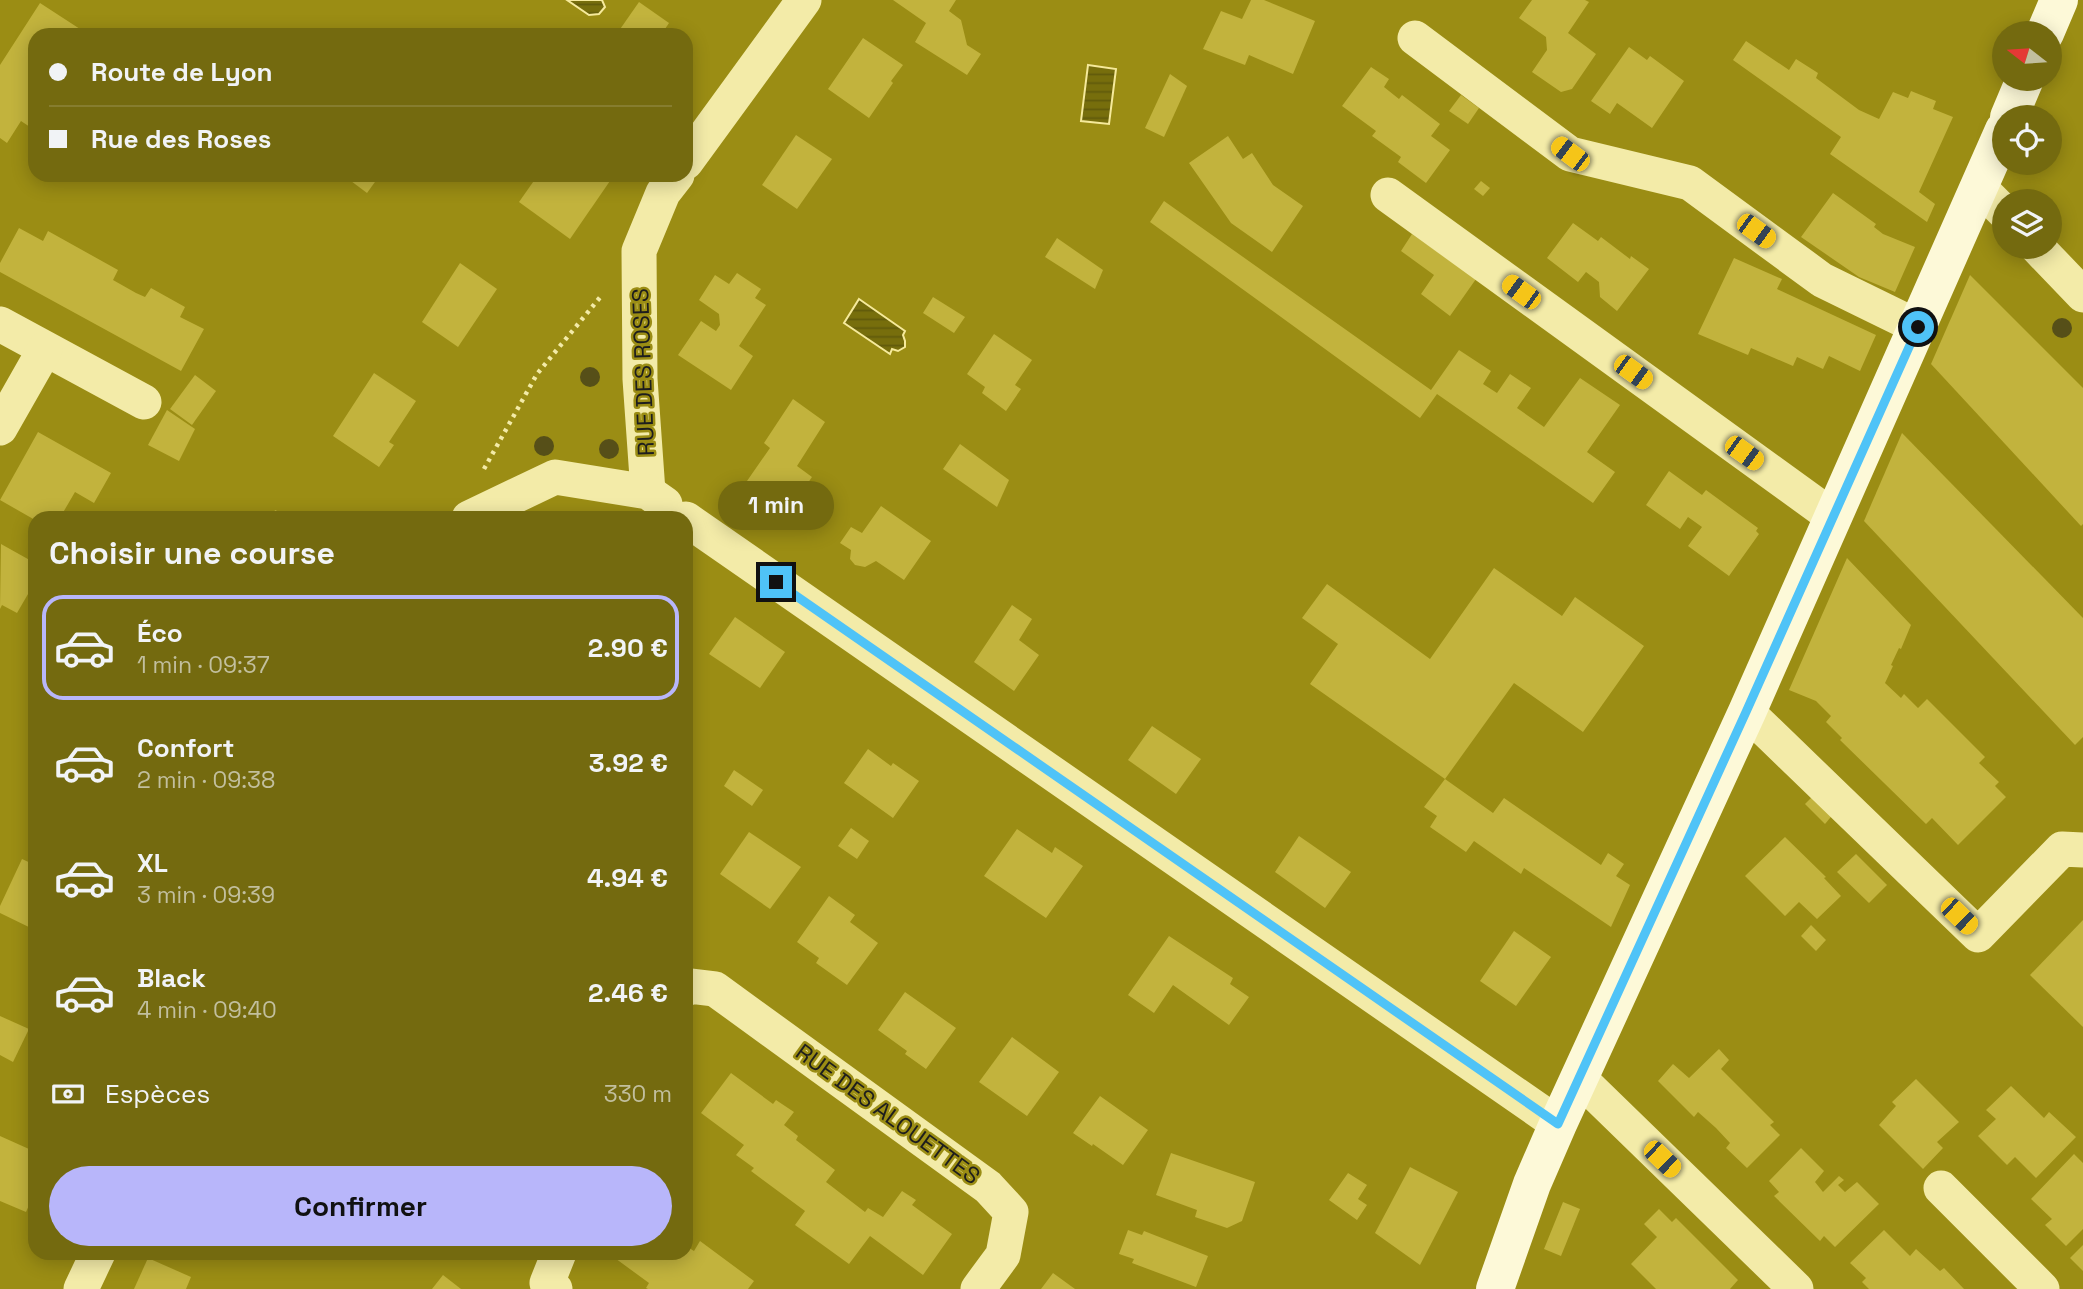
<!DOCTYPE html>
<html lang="fr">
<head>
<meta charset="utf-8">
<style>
  :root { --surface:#746a0f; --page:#7c721d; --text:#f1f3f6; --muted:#c2bf9e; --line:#867d2f; --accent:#b8b6fa }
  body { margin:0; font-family:"Space Grotesk",sans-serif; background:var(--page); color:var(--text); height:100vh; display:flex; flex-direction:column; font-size:26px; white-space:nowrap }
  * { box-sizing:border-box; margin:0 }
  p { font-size:23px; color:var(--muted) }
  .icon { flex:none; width:38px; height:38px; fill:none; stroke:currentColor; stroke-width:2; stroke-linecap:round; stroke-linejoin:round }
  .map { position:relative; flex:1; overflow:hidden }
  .side { position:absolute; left:28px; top:511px; width:665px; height:749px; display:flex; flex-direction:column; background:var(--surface); border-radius:21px; box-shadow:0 4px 18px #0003 }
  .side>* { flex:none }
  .guide { position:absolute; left:28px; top:28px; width:665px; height:154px; border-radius:21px; box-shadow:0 4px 18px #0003; display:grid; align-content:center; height:154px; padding:0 21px; background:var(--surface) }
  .needle { width:46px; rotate:287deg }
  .buttons { position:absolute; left:1992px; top:21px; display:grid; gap:14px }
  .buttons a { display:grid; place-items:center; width:70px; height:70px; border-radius:50%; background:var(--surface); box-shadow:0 4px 18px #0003; font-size:35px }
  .end { position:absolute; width:32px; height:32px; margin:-16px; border:9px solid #4fc3f7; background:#111; box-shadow:0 0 0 4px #111 }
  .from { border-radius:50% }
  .bubble { position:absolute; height:49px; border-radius:24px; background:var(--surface); box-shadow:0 4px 18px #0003; font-size:23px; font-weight:700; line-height:49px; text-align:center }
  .car { position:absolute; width:21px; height:42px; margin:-21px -10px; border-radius:9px; box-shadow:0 0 5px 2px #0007; background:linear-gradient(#f5c518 24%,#345 0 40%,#f5c518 0 76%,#345 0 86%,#f5c518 0) }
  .guide b { display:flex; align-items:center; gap:24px; height:66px; font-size:26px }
  .guide b+b { border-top:2px solid var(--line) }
  .guide i { width:18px; height:18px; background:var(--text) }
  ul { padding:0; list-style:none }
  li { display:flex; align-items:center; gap:21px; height:105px; margin:0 14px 10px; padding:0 7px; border:4px solid transparent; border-radius:21px }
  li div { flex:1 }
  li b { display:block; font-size:26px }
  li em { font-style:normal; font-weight:700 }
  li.active { border-color:var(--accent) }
  li>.icon { width:63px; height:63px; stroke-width:1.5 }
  h2 { padding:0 21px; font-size:32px; line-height:84px }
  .pay { display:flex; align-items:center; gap:18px; height:77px; padding:0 21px; font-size:26px }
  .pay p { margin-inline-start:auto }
  .cta { display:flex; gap:14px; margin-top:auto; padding:14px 21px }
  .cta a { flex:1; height:80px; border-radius:42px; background:var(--accent); color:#111; font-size:28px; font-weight:700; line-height:80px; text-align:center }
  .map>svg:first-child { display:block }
</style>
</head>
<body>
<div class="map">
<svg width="2083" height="1289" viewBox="0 0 2083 1289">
  <defs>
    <pattern id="water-rules" width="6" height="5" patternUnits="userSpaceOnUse" patternTransform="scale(1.75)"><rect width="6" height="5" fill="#776e0c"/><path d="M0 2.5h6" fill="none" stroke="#615a0b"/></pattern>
  </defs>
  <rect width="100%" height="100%" fill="#9b8d14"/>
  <!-- water -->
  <g fill="url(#water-rules)" stroke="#f6ea9b" stroke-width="2">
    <polygon points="567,0 602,0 605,7 599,14 589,15"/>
    <polygon points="1088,65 1116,69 1109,124 1081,121"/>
    <polygon points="859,299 905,331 903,335 905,341 905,347 898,351 892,349 890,354 844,323"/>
  </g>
  <!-- building -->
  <g fill="#c2b33d">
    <polygon points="893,0 956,0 949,11 961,20 967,45 981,54 967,75 915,42 926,23"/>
    <polygon points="1251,0 1264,0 1315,21 1293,74 1249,55 1245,65 1203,49 1221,11 1242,19"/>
    <polygon points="1532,0 1585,0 1589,2 1568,33 1596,54 1572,89 1561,92 1532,72 1547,50 1546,37 1519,18"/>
    <polygon points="639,2 669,23 661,35 616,35"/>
    <polygon points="40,3 80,29 76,35 35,35 35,120 30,127 21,121 7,143 0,138 0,65"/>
    <polygon points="863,38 903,65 891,81 893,83 869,118 828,89"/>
    <polygon points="1746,41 1789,70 1796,59 1818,73 1816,78 1859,110 1879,119 1893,92 1908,98 1911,91 1936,101 1933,109 1953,117 1919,192 1935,204 1927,222 1830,154 1841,137 1733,60"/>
    <polygon points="1629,47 1647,60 1650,56 1684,81 1652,128 1617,103 1610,114 1591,101"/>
    <polygon points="1371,67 1389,79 1384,87 1399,99 1402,95 1440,124 1431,136 1450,150 1426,183 1398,162 1401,157 1372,136 1376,131 1342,106"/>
    <polygon points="1170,74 1187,86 1164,137 1145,128"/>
    <polygon points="1461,95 1479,108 1468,124 1449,111"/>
    <polygon points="796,135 832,159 797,209 762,185"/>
    <polygon points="1228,136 1243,159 1252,153 1273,185 1303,206 1272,252 1231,223 1189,163"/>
    <polygon points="343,175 380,175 367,193"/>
    <polygon points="538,175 608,175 612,178 570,239 519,202"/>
    <polygon points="1481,181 1490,188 1483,196 1474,189"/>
    <polygon points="1833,193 1876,224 1874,227 1883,234 1915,247 1895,292 1859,277 1801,237"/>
    <polygon points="1164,201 1431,390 1459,350 1491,371 1483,384 1497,393 1510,374 1531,388 1517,408 1544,427 1580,378 1620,405 1587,452 1615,472 1593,503 1437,394 1420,418 1150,222"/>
    <polygon points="1573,223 1598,241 1601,237 1630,259 1631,256 1649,269 1617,311 1600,297 1599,282 1586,272 1578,282 1547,258"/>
    <polygon points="19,228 43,241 48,231 118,270 113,280 136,293 145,297 151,288 185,307 180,317 204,329 181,371 0,272 0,263"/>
    <polygon points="1412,234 1476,279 1450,316 1421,294 1434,275 1401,251"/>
    <polygon points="1057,238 1103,270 1095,289 1045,257"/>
    <polygon points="1734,258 1782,279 1777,289 1876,335 1860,371 1829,356 1823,369 1797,357 1793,366 1751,348 1748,355 1698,334"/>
    <polygon points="460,263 497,289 458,347 422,322"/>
    <polygon points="737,273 761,289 755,298 766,305 739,346 753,356 731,390 678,355 701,321 716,331 720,325 719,314 699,300 715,275 729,284"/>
    <polygon points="1970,275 2083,388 2083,524 2081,526 1931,364"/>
    <polygon points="933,297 965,317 954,333 923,313"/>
    <polygon points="994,334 1032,360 1015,385 1021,389 1006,411 982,393 985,387 967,374"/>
    <polygon points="374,373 416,401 389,442 394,445 379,467 333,436"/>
    <polygon points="195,375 216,391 192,425 170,409"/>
    <polygon points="793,399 825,422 797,466 812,477 789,511 747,481 770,448 764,443"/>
    <polygon points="167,410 195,429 179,461 148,445"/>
    <polygon points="38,432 111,473 94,503 75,492 61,516 66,518 35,520 0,500"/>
    <polygon points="1902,433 2083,618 2083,737 2075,745 1864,521"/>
    <polygon points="960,444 1009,480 997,507 943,469"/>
    <polygon points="1669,471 1702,495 1706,490 1758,528 1756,531 1759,534 1729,576 1688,546 1702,527 1688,517 1680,529 1646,505"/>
    <polygon points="881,506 931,541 904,580 876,561 865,567 855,565 850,559 851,550 840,543 851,527 862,533"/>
    <polygon points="275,510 292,518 272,518"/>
    <polygon points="1,544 35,563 35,582 17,613 2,605 0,609"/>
    <polygon points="1847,558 1911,625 1901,649 1899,648 1891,665 1893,666 1885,683 1901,698 1904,694 1918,708 1927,699 1985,757 1979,763 1999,782 1995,786 2006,797 1958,845 1932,818 1926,824 1840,740 1842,738 1826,722 1831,716 1816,701 1789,690"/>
    <polygon points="1494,568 1562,616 1575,597 1644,646 1583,732 1514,683 1445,779 1310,684 1338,644 1302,618 1327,584 1430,659"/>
    <polygon points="1012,605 1032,619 1019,640 1039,655 1014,691 974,662"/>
    <polygon points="735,617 785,652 760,688 709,654"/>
    <polygon points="1152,726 1201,759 1176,794 1128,760"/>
    <polygon points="868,749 891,766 893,763 919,781 893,818 844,783"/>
    <polygon points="734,770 763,790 752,806 724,786"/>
    <polygon points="1445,779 1493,813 1504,798 1601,865 1608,853 1624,864 1616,876 1630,885 1611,927 1524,868 1521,874 1474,841 1466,852 1430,827 1437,816 1424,807"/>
    <polygon points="1816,793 1835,812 1825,824 1805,804"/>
    <polygon points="851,828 869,841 857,859 838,846"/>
    <polygon points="1017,829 1052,853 1055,847 1083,866 1046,918 984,876"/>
    <polygon points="749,832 801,867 770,909 720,874"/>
    <polygon points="1299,836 1351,872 1325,908 1275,872"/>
    <polygon points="1785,837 1826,877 1824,878 1841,896 1817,919 1799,902 1785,916 1745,876"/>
    <polygon points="1856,854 1887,885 1869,903 1837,872"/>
    <polygon points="22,859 35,865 35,930 0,913 0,906"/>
    <polygon points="829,896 855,915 850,922 878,943 847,985 816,963 819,958 797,942"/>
    <polygon points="2083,920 2083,1027 2030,975"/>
    <polygon points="1811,925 1826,940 1816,951 1801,936"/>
    <polygon points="1514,931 1551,957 1516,1006 1480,981"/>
    <polygon points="1169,936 1233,978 1230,984 1249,997 1229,1025 1173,985 1154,1013 1128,995"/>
    <polygon points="905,992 956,1028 926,1069 905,1054 907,1051 878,1030"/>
    <polygon points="0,1016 29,1029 13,1062 0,1055"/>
    <polygon points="1012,1037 1059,1072 1027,1116 979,1082"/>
    <polygon points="1719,1049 1729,1060 1721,1069 1774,1122 1770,1125 1780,1135 1747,1168 1726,1148 1730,1143 1716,1128 1698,1112 1694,1117 1658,1081 1673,1064 1689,1078"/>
    <polygon points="731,1073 773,1104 776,1100 794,1112 784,1125 798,1136 796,1140 835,1170 826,1182 865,1212 868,1208 883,1217 902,1191 916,1200 912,1205 952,1234 923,1275 870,1236 849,1264 795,1225 805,1211 751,1171 754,1168 736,1155 744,1145 701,1113"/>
    <polygon points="1916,1079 1959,1122 1937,1142 1943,1148 1923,1169 1879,1125 1896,1106 1892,1102"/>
    <polygon points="2011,1086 2044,1118 2049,1112 2076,1137 2036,1178 2015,1157 2007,1165 1978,1136 1996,1119 1986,1110"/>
    <polygon points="1100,1096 1148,1130 1123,1165 1093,1144 1092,1146 1073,1133"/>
    <polygon points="0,1136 29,1149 35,1136 34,1194 26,1212 0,1201"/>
    <polygon points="1801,1148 1824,1171 1815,1182 1823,1192 1839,1176 1844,1180 1838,1185 1845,1192 1857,1182 1879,1204 1835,1247 1824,1236 1820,1241 1774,1196 1779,1192 1769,1181"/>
    <polygon points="1171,1153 1255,1182 1242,1221 1227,1228 1195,1217 1197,1210 1156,1195"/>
    <polygon points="2074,1154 2083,1163 2083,1229 2066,1246 2045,1225 2052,1219 2031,1199"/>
    <polygon points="1410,1167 1458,1192 1420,1265 1375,1233"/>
    <polygon points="1348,1173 1367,1185 1358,1199 1367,1205 1357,1220 1329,1200"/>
    <polygon points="1563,1202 1580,1209 1561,1256 1544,1249"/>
    <polygon points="1659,1209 1672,1222 1676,1218 1738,1280 1730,1289 1656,1289 1631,1264 1657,1237 1644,1224"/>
    <polygon points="1128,1230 1142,1235 1144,1231 1208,1256 1196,1287 1132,1263 1134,1259 1119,1254"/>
    <polygon points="1884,1230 1910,1256 1916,1249 1940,1271 1944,1268 1964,1289 1869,1289 1862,1282 1866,1278 1850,1263"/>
    <polygon points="700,1241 754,1281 748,1289 648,1289 646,1288 649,1283 608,1253 686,1253 686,1246 694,1251"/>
    <polygon points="2083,1245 2083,1271 2070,1258"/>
    <polygon points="148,1258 191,1277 186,1289 134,1289"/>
    <polygon points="1053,1273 1075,1289 1041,1289"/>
    <polygon points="443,1275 461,1289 432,1289"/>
  </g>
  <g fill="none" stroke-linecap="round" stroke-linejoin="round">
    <!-- path -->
    <polyline stroke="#f3eba8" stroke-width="4.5" stroke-dasharray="3.5 5" stroke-linecap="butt" points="484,469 537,374 602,295"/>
    <!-- street -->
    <g stroke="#f3eba8" stroke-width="35">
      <polyline points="1415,38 1570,154 1690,183 1822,280 1918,327"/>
      <polyline points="686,162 804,0"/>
      <polyline points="1979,187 2004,212"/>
      <polyline points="1388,195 1833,517"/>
      <polyline points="2037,247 2083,295"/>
      <polyline points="0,324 144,402"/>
      <polyline points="0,428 45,349"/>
      <polyline points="648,492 640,379 639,251 663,193 677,175"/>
      <polyline points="469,518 555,477 648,492 665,504"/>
      <polyline points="686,519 1558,1124"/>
      <polyline points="1747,712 1978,935 2062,849 2083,850"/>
      <polyline points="686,989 690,986 715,989 988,1187 1011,1212 1003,1255 978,1289"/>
      <polyline points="1580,1079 1796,1289"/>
      <polyline points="1941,1188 2042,1289"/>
      <polyline points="81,1289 98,1253"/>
      <polyline points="555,1289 547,1283 559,1253"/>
    </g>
    <!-- secondary -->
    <g stroke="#fdf9d8" stroke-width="38">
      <polyline points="2045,33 2059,0"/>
      <polyline points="2009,117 2025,79"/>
      <polyline points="1495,1289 1532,1184 1558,1124 1747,712 2004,130"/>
    </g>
  </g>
  <!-- trees -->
  <g fill="#564f18">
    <circle cx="2062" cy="328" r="10"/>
    <circle cx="590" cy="377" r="10"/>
    <circle cx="544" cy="446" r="10"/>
    <circle cx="609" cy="449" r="10"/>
  </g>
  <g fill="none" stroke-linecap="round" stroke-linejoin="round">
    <!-- route -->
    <polyline stroke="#4fc3f7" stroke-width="9" points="776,582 1558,1124 1746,712 1918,327"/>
  </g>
  <g text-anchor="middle" stroke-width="5" stroke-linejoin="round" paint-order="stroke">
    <!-- street labels -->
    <g font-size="23" fill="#1d1d1d" stroke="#9b8d14">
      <text transform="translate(643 372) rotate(-92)" y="8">RUE DES ROSES</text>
      <text transform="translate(888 1114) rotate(36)" y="8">RUE DES ALOUETTES</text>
    </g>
  </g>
</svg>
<div class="buttons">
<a><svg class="needle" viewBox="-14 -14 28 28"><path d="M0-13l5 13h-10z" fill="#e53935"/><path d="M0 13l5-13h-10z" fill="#c2bf9e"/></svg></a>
<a><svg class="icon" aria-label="locate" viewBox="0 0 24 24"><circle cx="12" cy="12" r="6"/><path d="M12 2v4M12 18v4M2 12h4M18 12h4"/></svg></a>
<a><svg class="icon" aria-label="layers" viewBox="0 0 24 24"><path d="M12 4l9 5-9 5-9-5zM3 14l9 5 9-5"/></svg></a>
</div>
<i class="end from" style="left:1918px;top:327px"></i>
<i class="end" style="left:776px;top:582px"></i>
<div class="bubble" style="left:718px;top:481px;width:116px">1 min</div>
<i class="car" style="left:1570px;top:154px;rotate:307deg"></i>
<i class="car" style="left:1756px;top:231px;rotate:126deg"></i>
<i class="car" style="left:1521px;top:292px;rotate:306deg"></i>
<i class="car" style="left:1633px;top:372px;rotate:126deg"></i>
<i class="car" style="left:1744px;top:453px;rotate:126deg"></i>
<i class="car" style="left:1959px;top:916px;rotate:134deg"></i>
<i class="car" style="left:1662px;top:1159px;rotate:134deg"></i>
<div class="guide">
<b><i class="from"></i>Route de Lyon</b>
<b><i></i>Rue des Roses</b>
</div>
<section class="side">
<h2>Choisir une course</h2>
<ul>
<li class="active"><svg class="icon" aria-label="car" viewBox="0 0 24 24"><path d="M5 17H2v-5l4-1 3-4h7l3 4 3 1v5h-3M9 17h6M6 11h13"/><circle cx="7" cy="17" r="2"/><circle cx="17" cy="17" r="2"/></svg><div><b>Éco</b><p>1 min · 09:37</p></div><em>2.90 €</em></li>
<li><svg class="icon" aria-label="car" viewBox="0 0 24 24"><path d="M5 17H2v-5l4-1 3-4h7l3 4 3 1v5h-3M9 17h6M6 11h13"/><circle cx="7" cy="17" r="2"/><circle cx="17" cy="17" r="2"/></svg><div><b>Confort</b><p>2 min · 09:38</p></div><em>3.92 €</em></li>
<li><svg class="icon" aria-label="car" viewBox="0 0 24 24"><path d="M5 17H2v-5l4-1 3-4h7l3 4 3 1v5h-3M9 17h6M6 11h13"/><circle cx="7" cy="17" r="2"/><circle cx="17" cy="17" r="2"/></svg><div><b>XL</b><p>3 min · 09:39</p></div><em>4.94 €</em></li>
<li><svg class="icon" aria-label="car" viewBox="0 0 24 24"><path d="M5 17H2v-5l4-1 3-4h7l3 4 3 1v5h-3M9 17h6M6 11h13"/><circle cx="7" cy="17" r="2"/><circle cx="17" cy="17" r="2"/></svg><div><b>Black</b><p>4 min · 09:40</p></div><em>2.46 €</em></li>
</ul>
<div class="pay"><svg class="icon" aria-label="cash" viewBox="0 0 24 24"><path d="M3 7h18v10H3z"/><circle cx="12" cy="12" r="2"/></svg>Espèces<p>330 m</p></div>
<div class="cta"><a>Confirmer</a></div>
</section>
</div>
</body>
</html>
